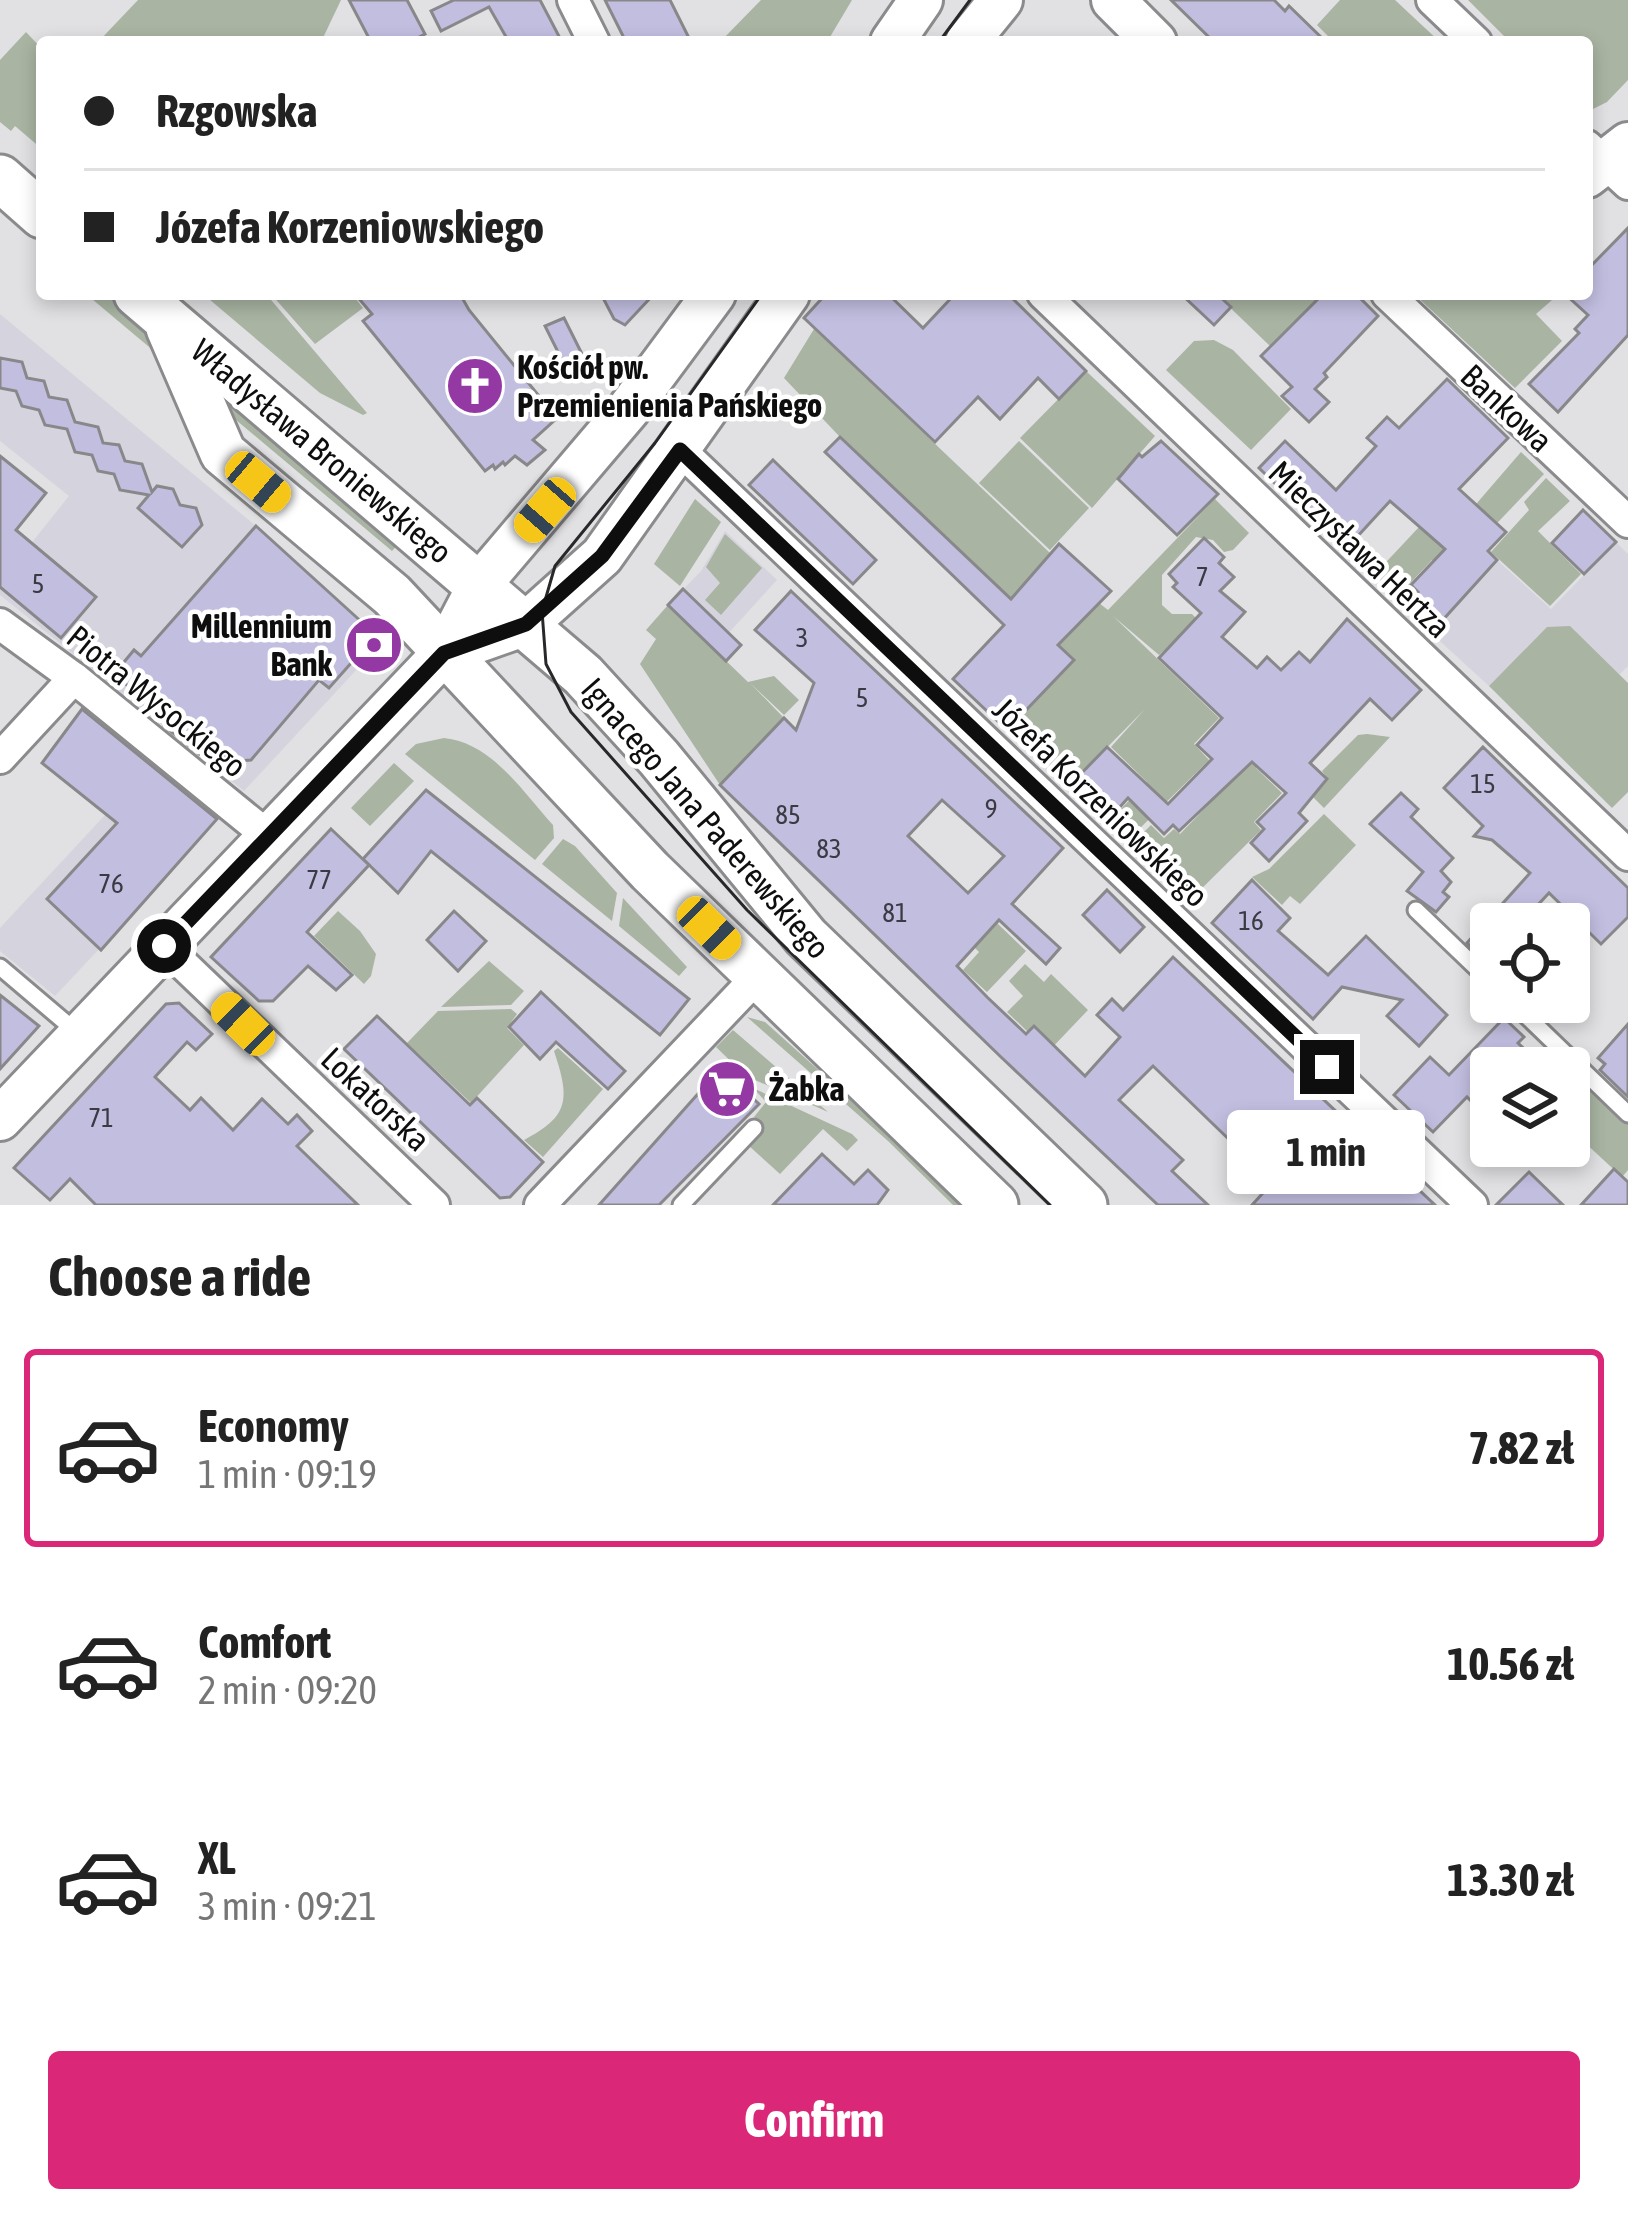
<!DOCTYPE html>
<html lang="en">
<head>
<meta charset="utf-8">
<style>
  :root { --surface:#fff; --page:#f2f2f2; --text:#222; --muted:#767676; --line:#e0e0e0; --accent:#db2777 }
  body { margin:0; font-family:"Asap Condensed",sans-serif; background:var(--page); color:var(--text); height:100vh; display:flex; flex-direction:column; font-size:45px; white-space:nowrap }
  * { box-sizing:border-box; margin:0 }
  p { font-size:39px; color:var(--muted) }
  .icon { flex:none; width:66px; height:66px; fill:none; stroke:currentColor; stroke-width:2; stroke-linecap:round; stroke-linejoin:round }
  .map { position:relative; height:1205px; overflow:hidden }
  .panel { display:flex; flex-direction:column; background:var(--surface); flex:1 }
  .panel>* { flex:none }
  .guide { position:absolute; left:36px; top:36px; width:1557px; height:264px; border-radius:12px; box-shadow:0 6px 18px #0003; display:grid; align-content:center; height:264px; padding:0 48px; background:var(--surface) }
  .tools { position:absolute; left:1470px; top:903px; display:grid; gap:24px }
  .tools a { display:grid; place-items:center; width:120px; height:120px; border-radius:12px; background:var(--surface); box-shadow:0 6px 18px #0003; font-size:60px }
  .end { position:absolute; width:54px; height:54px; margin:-27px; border:15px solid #0e0e0f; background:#fff; box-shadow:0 0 0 6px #fff }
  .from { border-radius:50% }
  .bubble { position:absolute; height:84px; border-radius:12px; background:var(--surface); box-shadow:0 6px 18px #0003; font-size:39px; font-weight:700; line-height:84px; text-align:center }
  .car { position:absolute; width:36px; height:72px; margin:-36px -18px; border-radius:15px; box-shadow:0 0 9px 3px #0007; background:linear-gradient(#f5c518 24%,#345 0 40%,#f5c518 0 76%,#345 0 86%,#f5c518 0) }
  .guide b { display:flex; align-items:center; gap:42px; height:114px; font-size:45px }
  .guide b+b { border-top:3px solid var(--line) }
  .guide i { width:30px; height:30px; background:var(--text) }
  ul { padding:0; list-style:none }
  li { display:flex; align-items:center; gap:36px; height:198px; margin:0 24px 18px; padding:0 24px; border:6px solid transparent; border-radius:12px }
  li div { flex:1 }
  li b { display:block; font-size:45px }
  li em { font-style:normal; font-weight:700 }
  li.on { border-color:var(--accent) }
  li>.icon { width:108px; height:108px; stroke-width:1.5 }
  h2 { padding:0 48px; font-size:54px; line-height:144px }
  .primary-button { display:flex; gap:24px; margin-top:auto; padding:24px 48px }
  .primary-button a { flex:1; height:138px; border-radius:12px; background:var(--accent); color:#fff; font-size:48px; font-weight:700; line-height:138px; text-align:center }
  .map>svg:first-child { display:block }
</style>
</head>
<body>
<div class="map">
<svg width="1628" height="1205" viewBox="0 0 1628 1205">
  <rect width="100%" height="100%" fill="#e1e1e4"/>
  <!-- built -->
  <g fill="#d5d4de">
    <polygon points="0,314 256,526 376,635 373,652 244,791 0,595 0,582 69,496 0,441"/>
    <polygon points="725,531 777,580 714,649 668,605 701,571"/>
    <polygon points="1616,542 1628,554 1628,666 1619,675 1570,627 1548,627 1489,686 1431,633 1497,560 1551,609"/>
    <polygon points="106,814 174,869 55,996 0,951 0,928"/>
  </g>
  <!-- green -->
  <g fill="#a9b4a2">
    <polygon points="138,0 341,0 321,42 98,42"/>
    <polygon points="761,0 852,0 827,42 720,42"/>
    <polygon points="1340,0 1395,0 1440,42 1329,42 1331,39 1317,25"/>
    <polygon points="1468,0 1628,0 1628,80 1607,102 1587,112 1587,42 1510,42"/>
    <polygon points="26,32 42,49 42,149 15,126 11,131 0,122 0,60"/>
    <polygon points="86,294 113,294 403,539 392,551"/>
    <polygon points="203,294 266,294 367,413 363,415 320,393"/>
    <polygon points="271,294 352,294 363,308 315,344"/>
    <polygon points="1216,294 1323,294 1271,347"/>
    <polygon points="1414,294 1559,294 1536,314 1562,341 1515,388"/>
    <polygon points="814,329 1050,553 1037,570 1086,615 1099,603 1108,610 1215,499 1249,533 1233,550 1224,552 1213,540 1196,537 1162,575 1162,605 1172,614 1192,614 1198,620 1159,655 1113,616 1219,718 1194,744 1209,760 1130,838 1111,819 1147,782 1111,747 1145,709 1070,785 1007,731 1074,659 840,437 784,378"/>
    <polygon points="1214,340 1233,350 1291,409 1251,450 1166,370 1194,341"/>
    <polygon points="1086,371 1155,436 1092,508 1020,438"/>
    <polygon points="1019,441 1089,508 1050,550 979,483"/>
    <polygon points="1521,452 1544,474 1480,541 1477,503"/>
    <polygon points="1546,478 1570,501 1538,531 1581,574 1550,606 1491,552 1529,510 1524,502"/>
    <polygon points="695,499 721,522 680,586 654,564"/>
    <polygon points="1420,526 1447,551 1446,572 1432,560 1397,597 1374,575"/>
    <polygon points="725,534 762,568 721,615 705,600 720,583 706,567"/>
    <polygon points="668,605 748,682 774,676 799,700 784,715 750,683 784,718 720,785 640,664 656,639 646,630"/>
    <polygon points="1570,626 1628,683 1628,792 1612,808 1489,686 1547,627"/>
    <polygon points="1367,734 1390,737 1324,808 1312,796 1328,779 1322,771 1358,735"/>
    <path d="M444,738c48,5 78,53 109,87l1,13 -19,22 -130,-106 11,-10z"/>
    <polygon points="1257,755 1262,761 1256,768 1282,793 1254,822 1261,830 1191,899 1134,842 1151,825 1164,838 1174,829 1180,834"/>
    <polygon points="394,763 414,781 370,826 351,808"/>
    <polygon points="1324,814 1356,845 1300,904 1290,896 1282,905 1252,877 1269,869"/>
    <polygon points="563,839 575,846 617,893 612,921 542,864"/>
    <polygon points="623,898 687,967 679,976 619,926"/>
    <polygon points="971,898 1026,951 987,992 963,970 979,952 949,922"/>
    <polygon points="338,911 360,931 376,954 371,976 364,984 314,936"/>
    <polygon points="489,961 524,991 511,1005 441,1007"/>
    <polygon points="1025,964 1044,982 1051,974 1088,1010 1026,1075 1029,1033 1007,1012 1023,996 1009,981"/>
    <polygon points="511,1009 517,1014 507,1028 524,1045 471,1103 407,1043 438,1011"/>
    <polygon points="747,1017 765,1022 969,1205 953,1205 888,1141"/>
    <polygon points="733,1030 828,1112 746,1076 716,1047"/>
    <path d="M558,1048l45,41 -60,68 -19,-17c46,-24 46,-41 30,-89z"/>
    <polygon points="1589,1084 1628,1122 1628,1170 1622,1177 1569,1128 1569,1107"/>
    <polygon points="753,1088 852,1134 858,1140 847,1151 823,1129 780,1174 748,1145 764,1127 754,1117 766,1102"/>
  </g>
  <!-- building -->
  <g fill="#c2bee0" stroke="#88878a" stroke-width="3" fill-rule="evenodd">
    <polygon points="349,0 407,0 425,34 409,42 371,42"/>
    <polygon points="454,0 540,0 562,42 509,42 489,7 441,31 431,11"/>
    <polygon points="605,0 670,0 691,42 626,42"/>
    <polygon points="1171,0 1274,0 1285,11 1289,6 1326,42 1214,42"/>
    <polygon points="1628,228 1628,335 1558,412 1529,384 1579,333 1575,329 1588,315 1565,294 1587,294 1587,270"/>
    <polygon points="355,294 460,294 469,310 557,418 533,440 545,450 527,465 515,456 505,465 503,462 495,469 493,465 485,471 363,321 372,314"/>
    <polygon points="601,294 654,294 625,325 614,319"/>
    <polygon points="826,294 888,294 923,328 955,294 1008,294 1086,371 1059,399 1038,378 1000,419 978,397 935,442 804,318"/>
    <polygon points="1181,294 1217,294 1231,307 1214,325"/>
    <polygon points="1323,294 1356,294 1378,316 1324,373 1327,377 1315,389 1329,402 1309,422 1282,396 1292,387 1261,356"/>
    <polygon points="564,318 585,360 567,370 545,326"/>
    <polygon points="0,358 22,362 27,378 44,381 49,397 67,400 75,422 98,427 103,443 119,445 125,461 142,464 152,492 157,486 173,489 180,505 196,508 202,525 182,547 138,508 149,495 120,490 114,474 98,471 92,455 75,452 67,429 45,425 39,410 22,406 16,391 0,388"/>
    <polygon points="1447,379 1508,438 1459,489 1506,532 1488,551 1497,560 1431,633 1404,607 1418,592 1411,585 1445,549 1390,501 1344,551 1259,468 1285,441 1336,490 1376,446 1367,438 1387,417 1399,428"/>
    <polygon points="840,437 1011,599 1059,544 1111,591 1058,645 1074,660 1007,730 953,679 1004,625 825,452"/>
    <polygon points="1161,441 1218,494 1177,535 1118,479 1139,454 1142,457"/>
    <polygon points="0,456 46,493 16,530 96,597 61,638 0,587"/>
    <polygon points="773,460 876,560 853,584 749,485"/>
    <polygon points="1583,510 1616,542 1584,574 1552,543"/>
    <polygon points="256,526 376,635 329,688 319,680 251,760 238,761 213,738 199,754 164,726 169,721 114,674 134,650 141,656"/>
    <polygon points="1204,538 1224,557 1219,563 1234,577 1220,591 1245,612 1222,637 1257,668 1267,657 1281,670 1299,652 1310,662 1347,619 1421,690 1392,720 1370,699 1310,763 1327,779 1299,813 1307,821 1269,861 1251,843 1264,829 1257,822 1286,793 1252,762 1179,831 1173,825 1164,834 1128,798 1108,820 1070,785 1107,747 1168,804 1212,759 1197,745 1222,718 1159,658 1201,613 1173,587 1177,583 1169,574"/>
    <polygon points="683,589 741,645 726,661 668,605"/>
    <path d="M791,591l272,257 -51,56 48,44 -14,16 -47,-44 -42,46 30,31 39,37 8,-8 51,50 35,-39 -23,-22 15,-16 11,11 50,-53 262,248h-183l21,-23 -120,-116 -34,34 64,60 -11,11 36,34h-50l-156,-147 -282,-273 64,-67 12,12 18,-47 -59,-53zM942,800l62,56 -36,37 -60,-57z"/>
    <polygon points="82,709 217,819 101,950 47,899 117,823 42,763"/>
    <polygon points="1483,747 1628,888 1628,917 1601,944 1549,893 1520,924 1491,924 1491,965 1467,943 1530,873 1492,840 1474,836 1483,826 1444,788"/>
    <polygon points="426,790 689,999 660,1035 431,851 398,893 363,859"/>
    <polygon points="1401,793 1418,809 1411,817 1453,858 1441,871 1451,882 1443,892 1449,897 1436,912 1407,891 1423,872 1370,824"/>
    <polygon points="331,829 369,865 307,932 352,975 336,990 308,966 273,1001 259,1001 211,957"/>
    <polygon points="1252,880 1290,918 1278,931 1328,975 1366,936 1447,1015 1419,1046 1387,1016 1402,1000 1342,987 1313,1019 1212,923"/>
    <polygon points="1107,890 1144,927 1120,952 1083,915"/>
    <polygon points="454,911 486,941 458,971 427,940"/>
    <polygon points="541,992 625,1071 608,1089 556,1042 540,1059 509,1027"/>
    <polygon points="0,995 39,1026 0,1069"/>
    <polygon points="179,1003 212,1034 196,1050 187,1042 155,1077 190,1110 201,1098 233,1130 262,1099 288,1124 297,1115 312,1131 297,1146 358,1205 96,1205 70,1179 50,1200 14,1168 166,1004"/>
    <polygon points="377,1016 470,1105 477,1098 543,1162 510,1197 500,1198 344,1049"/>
    <polygon points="1504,1018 1524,1037 1518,1043 1544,1068 1491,1068 1491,1121 1467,1097 1433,1132 1394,1095 1430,1057 1449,1075"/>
    <polygon points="1628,1024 1628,1097 1600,1070 1605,1064 1598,1058"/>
    <polygon points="721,1068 725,1072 728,1068 746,1084 742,1088 759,1104 659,1205 599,1205"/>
    <polygon points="822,1154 854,1184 868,1170 888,1190 877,1205 773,1205"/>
    <polygon points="1614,1169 1628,1182 1628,1205 1581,1205"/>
    <polygon points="1529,1172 1563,1205 1496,1205"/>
  </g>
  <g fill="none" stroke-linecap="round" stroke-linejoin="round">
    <defs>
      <g id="lane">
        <polyline points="1416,910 1491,982"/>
        <polyline points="0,967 79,1034"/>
        <polyline points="1512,1002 1628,1114"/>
        <polyline points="681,1205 754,1128"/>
      </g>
      <g id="street">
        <polyline points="573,0 594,42"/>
        <polyline points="1432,0 1476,42"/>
        <polyline points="1587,146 1628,184"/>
        <polyline points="1043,294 1628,855"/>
        <polyline points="1387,294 1628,522"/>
        <polyline points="680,450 1472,1205"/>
        <polyline points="0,624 74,678 268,836"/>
        <polyline points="0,758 74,678"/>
        <polyline points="164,946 434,1205"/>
        <polyline points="540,1205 758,976"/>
      </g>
      <g id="secondary">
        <polyline points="1113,0 1155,42"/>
        <polyline points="892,42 921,0"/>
        <polyline points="967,42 1001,0"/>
        <polyline points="1587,176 1628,144"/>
        <polyline points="444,653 526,624 602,556 788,294"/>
        <polyline points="0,1119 444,653 480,584 628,410 714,294"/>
      </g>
      <g id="primary">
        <polyline points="0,178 42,215"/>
        <polyline points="137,294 583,675 659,758 806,937 1084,1205"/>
        <polyline points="169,328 223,453 392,595 650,871 995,1205"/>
      </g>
    </defs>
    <!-- lane casing -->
    <use href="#lane" stroke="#8b8b8d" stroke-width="21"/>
    <!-- street casing -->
    <use href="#street" stroke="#8b8b8d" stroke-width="36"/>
    <!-- secondary casing -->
    <use href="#secondary" stroke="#8b8b8d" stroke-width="48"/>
    <!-- primary casing -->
    <use href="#primary" stroke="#8b8b8d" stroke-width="51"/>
    <!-- lane -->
    <use href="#lane" stroke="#fff" stroke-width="15"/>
    <!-- street -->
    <use href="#street" stroke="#fff" stroke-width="30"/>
    <!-- secondary -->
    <use href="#secondary" stroke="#fff" stroke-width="42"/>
    <!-- primary -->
    <use href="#primary" stroke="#fff" stroke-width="45"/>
    <!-- tram -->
    <g stroke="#28282a" stroke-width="3">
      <polyline points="939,42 970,0"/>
      <polyline points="762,294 655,443 555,566 542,611 546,664 571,712 747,910 1050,1205"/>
    </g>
  </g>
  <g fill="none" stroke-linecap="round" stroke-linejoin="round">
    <!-- route -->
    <polyline stroke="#0e0e0f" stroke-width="15" points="164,946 444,653 526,624 602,556 680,450 1327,1067"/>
  </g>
  <!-- icons -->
  <defs>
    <symbol id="church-disc" viewBox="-11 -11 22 22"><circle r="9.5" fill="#9439a4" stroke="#fff"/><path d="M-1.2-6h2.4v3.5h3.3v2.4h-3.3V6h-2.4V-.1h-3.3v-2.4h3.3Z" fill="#fff"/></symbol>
    <symbol id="bank-disc" viewBox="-11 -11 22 22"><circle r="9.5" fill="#9439a4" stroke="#fff"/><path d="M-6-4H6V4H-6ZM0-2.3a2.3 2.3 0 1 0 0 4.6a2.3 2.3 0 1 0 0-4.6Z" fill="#fff"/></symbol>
    <symbol id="supermarket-disc" viewBox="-11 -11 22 22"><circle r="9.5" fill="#9439a4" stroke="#fff"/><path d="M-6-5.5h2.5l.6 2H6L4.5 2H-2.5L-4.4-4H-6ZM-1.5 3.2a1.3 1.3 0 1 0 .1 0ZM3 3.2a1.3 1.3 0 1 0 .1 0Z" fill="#fff"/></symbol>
  </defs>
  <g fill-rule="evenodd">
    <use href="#church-disc" x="442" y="353" width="66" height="66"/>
    <use href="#bank-disc" x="341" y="612" width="66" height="66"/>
    <use href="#supermarket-disc" x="694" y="1056" width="66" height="66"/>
  </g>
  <g text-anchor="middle" stroke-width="9" stroke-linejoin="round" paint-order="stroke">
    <!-- number labels -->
    <g font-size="27" fill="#3b3a43">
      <text x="1202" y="586">7</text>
      <text x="38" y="593">5</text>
      <text x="802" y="647">3</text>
      <text x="862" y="707">5</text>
      <text x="1483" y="793">15</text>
      <text x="991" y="818">9</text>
      <text x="788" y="824">85</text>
      <text x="829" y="858">83</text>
      <text x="319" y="889">77</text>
      <text x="111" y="893">76</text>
      <text x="895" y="922">81</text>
      <text x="1251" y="930">16</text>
      <text x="101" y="1127">71</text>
    </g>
    <!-- poi labels -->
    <g font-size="33" font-weight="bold" fill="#0e0e0f" stroke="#fff" text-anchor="start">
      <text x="517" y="379">Kościół pw.<tspan x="517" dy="38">Przemienienia Pańskiego</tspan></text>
      <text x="332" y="638" text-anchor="end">Millennium<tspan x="332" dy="38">Bank</tspan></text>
      <text x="769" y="1101">Żabka</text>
    </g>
    <!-- street labels -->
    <g font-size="33" fill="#0e0e0f" stroke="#fff">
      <text transform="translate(1507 408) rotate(43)" y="12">Bankowa</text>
      <text transform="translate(322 451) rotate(40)" y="12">Władysława Broniewskiego</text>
      <text transform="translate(1360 549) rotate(44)" y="12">Mieczysława Hertza</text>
      <text transform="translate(157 701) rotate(39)" y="12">Piotra Wysockiego</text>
      <text transform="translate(1101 802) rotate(44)" y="12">Józefa Korzeniowskiego</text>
      <text transform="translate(706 818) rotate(49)" y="12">Ignacego Jana Paderewskiego</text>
      <text transform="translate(376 1099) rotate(43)" y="12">Lokatorska</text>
    </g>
  </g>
</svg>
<div class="tools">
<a><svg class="icon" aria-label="locate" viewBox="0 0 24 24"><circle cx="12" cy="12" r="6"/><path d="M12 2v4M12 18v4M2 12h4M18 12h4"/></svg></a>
<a><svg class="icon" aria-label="layers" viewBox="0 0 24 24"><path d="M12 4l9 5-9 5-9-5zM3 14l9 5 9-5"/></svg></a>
</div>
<i class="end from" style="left:164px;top:946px"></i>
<i class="end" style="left:1327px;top:1067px"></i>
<div class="bubble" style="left:1227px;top:1110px;width:198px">1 min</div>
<i class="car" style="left:258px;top:482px;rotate:130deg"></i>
<i class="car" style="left:545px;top:510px;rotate:221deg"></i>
<i class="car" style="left:709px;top:928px;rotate:134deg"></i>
<i class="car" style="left:243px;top:1024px;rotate:314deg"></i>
<div class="guide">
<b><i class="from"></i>Rzgowska</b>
<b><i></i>Józefa Korzeniowskiego</b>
</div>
</div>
<section class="panel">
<h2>Choose a ride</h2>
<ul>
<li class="on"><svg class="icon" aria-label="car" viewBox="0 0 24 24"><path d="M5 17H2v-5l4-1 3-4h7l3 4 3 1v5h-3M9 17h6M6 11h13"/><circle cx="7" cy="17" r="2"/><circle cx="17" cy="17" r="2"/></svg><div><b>Economy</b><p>1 min · 09:19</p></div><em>7.82 zł</em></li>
<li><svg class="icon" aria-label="car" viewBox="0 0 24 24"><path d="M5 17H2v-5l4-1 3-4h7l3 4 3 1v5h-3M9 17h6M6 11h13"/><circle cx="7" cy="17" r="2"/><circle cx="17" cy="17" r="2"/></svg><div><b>Comfort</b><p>2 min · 09:20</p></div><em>10.56 zł</em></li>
<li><svg class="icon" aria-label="car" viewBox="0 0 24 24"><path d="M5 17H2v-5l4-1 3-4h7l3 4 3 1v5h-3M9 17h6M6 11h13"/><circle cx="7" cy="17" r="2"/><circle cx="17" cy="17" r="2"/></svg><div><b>XL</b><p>3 min · 09:21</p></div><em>13.30 zł</em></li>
</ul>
<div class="primary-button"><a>Confirm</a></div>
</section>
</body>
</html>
